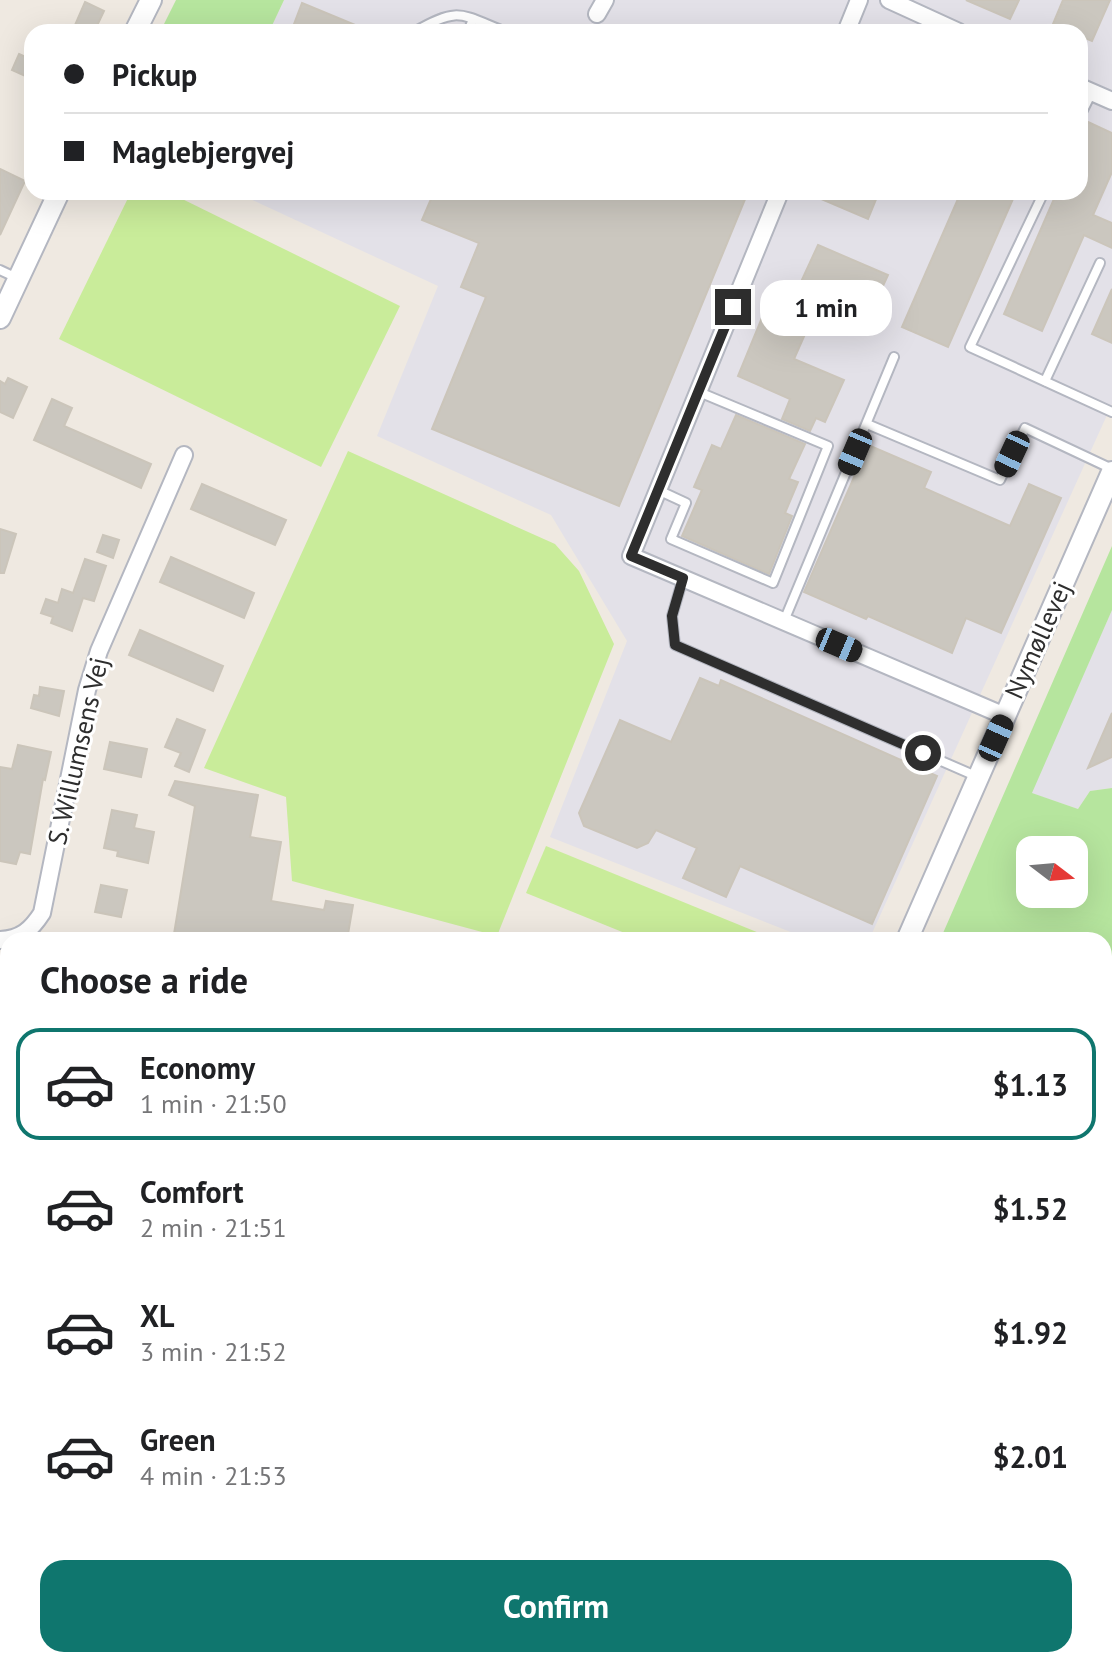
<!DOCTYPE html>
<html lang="en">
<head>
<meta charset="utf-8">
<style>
  :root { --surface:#fff; --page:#f2f2f2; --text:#202124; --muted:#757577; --line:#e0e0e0; --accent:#0f766e }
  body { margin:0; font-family:"PT Sans",sans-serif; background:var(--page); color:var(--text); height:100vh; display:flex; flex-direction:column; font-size:30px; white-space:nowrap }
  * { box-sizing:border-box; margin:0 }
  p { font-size:26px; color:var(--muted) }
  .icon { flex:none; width:44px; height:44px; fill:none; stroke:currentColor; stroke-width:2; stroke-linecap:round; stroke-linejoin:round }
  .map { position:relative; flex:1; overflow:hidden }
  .details { position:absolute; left:0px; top:932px; width:1112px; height:736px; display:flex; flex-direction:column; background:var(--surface); border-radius:24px 24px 0 0; box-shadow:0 8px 32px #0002 }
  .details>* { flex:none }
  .guide { position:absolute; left:24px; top:24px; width:1064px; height:176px; border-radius:24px; box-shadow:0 8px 32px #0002; display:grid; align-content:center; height:176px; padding:0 40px; background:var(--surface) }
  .needle { width:52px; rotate:106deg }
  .tools { position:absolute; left:1016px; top:836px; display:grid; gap:16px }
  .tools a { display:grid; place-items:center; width:72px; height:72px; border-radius:16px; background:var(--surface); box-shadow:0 8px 32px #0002; font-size:40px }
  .end { position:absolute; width:36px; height:36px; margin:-18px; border:10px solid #2e2e2e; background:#fff; box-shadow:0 0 0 4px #fff }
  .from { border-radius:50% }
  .bubble { position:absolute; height:56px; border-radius:24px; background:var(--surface); box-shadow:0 8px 32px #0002; font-size:26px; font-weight:700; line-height:56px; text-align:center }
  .car { position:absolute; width:24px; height:48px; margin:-24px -12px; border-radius:10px; box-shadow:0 0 6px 2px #0007; background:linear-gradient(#222 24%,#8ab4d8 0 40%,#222 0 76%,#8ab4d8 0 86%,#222 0) }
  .guide b { display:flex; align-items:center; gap:28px; height:76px; font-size:30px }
  .guide b+b { border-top:2px solid var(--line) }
  .guide i { width:20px; height:20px; background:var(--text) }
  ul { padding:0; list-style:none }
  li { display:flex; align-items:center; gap:24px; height:112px; margin:0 16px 12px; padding:0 24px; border:4px solid transparent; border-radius:24px }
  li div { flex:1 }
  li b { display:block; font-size:30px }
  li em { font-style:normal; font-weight:700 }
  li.active { border-color:var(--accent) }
  li>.icon { width:72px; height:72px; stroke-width:1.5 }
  h2 { padding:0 40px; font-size:36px; line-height:96px }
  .cta { display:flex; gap:16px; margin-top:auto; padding:16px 40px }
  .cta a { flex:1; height:92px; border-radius:24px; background:var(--accent); color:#fff; font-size:32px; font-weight:700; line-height:92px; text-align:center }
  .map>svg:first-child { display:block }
</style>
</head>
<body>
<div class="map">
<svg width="1112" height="1668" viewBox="0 0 1112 1668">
  <rect width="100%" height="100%" fill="#efe9e1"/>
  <!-- industrial -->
  <g fill="#e3e1e8">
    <polygon points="284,0 1112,0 1112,404 869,940 811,940 550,837 627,641 551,515 377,436 438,286 235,192 1080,192 1080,32 269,32"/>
    <polygon points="1112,610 1112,788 1090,791 1078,809 1031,793"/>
    <polygon points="1104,1233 1112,1236 1112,1542 1104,1537"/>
  </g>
  <!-- green -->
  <g fill="#b6e59e" fill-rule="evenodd">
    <polygon points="176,0 284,0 269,32 160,32"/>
    <path d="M1112,546v64l-80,183 46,16 12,-18 22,-3v448l-8,-3v-293h-164zM1030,850h44v44h-44z"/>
    <polygon points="0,1455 8,1457 8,1660 207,1660 205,1668 0,1668"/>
    <polygon points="1104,1537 1112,1542 1112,1668 891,1668 885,1660 1104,1660"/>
    <polygon points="221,1660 320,1660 317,1668 235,1668"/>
    <polygon points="579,1660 615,1660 608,1668 571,1668"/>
    <polygon points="821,1660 864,1660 851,1668 827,1668"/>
  </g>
  <!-- pitch -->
  <g fill="#c9ec9a">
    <polygon points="131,192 168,192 400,306 321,467 59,339"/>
    <polygon points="348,451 555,544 579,571 614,644 497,936 292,881 286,797 204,768"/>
    <polygon points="546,846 776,940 642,940 526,893"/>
    <polygon points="0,1523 8,1523 8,1660 159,1660 158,1668 0,1668"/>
  </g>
  <!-- building -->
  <g fill="#cbc7bf" stroke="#cbc5ba" stroke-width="2">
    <polygon points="966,0 1019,0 1010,19"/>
    <polygon points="1063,0 1110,0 1092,41 1080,36 1080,32 1071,32 1053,24"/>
    <polygon points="85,2 104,11 94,32 72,32"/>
    <polygon points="302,3 372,32 291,32"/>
    <polygon points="19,54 32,60 32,79 12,70"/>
    <polygon points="1088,122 1112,133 1112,172 1093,215 1112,223 1112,248 1084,235 1042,331 1004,314 1057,192 1080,192 1080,141"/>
    <polygon points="0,169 25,181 0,235"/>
    <polygon points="434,192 748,192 619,506 432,429 486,297 461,287 479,243 422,220"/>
    <polygon points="805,192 879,192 868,219"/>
    <polygon points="961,192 1016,192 948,347 902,327"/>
    <polygon points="818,245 888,275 872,310 842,297 827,332 809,325 794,359 844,380 825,422 816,418 810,431 782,419 790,399 738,376 775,286 795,295"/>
    <polygon points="1112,289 1112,343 1092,334"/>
    <polygon points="8,378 27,387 13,418 0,412 0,381 5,384"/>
    <polygon points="52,399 72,408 64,426 151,464 141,488 34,440"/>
    <polygon points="736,415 805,444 789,479 798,482 785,513 792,516 769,574 682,536 702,490 694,487 712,445 721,449"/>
    <polygon points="868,445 931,472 924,488 1010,526 1029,484 1061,498 1001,633 966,618 952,653 868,616 866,619 804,592"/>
    <polygon points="202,484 286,520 275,545 191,509"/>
    <polygon points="0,529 16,534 4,573 0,573"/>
    <polygon points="103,535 119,540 113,558 97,552"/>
    <polygon points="171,557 254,593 244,618 160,582"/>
    <polygon points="85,559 106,566 94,601 83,598 72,631 51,623 53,617 41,613 46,599 58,603 62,589 73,593"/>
    <polygon points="140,630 223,666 213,691 129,655"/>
    <polygon points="700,678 719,686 721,680 937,776 872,924 740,866 726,897 683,878 697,848 656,830 648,843 637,848 584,826 579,813 620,720 671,742"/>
    <polygon points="40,687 64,691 59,716 31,708 34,695 39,696"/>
    <polygon points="1112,713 1112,757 1088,768"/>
    <polygon points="177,719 205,730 189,772 175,766 181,753 165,747"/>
    <polygon points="110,742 147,749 141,777 104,769"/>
    <polygon points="18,745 51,752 45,780 43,779 30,854 20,852 16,864 0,861 0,767 12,769"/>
    <polygon points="175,781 258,795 250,837 281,842 271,901 324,910 326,901 353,905 347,940 259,940 235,936 234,940 208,940 174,934 195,806 169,795"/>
    <polygon points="112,810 137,815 134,828 154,832 148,863 117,856 118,851 104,848"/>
    <polygon points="101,885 127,890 121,917 95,912"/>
  </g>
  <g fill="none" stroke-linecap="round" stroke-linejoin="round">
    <defs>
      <g id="service">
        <path d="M414,32c45,-26 46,-18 92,0"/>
        <polyline points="468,32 473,19"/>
        <polyline points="1080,116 1092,92"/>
        <polyline points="1044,192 970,347 1112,412"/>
        <polyline points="0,270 17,278"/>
        <polyline points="1045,381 1100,263"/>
        <polyline points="867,424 1000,480 1025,428 1112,469"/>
        <polyline points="658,490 686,503 671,539 773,583 828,446 699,392"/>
        <polyline points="683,578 672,616 675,645 978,777"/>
        <polyline points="784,621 894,357"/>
        <polyline points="1104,1247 1112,1250"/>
      </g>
      <g id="minor">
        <polyline points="889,0 959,32"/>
        <polyline points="597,14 605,0"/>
        <polyline points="846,32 859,0"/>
        <polyline points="1080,87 1112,101"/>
        <polyline points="780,192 631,556 1005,716"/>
        <path d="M0,940c21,-1 31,-10 42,-27l45,-223 12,-39 85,-196"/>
        <polyline points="0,1119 8,1120"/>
        <polyline points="0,1299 8,1301"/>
        <polyline points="330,1668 333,1660"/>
      </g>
      <g id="tertiary">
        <polyline points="135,32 151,0"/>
        <polyline points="0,318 59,192"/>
        <polyline points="907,940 1112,472"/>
        <polyline points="537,1668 547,1660"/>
      </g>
    </defs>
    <!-- service casing -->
    <use href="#service" stroke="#b4b7c1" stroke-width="12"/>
    <!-- minor casing -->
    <use href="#minor" stroke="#b4b7c1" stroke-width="20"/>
    <!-- tertiary casing -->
    <use href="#tertiary" stroke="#b4b7c1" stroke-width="24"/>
    <!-- service -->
    <use href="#service" stroke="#fff" stroke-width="8"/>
    <!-- minor -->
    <use href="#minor" stroke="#fff" stroke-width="16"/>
    <!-- tertiary -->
    <use href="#tertiary" stroke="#fff" stroke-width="20"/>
  </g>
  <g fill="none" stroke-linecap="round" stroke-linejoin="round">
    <!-- route -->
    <polyline stroke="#2e2e2e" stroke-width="10" points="733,307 631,556 683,578 672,616 675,645 923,753"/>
  </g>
  <g text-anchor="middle" stroke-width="6" stroke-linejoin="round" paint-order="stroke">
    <!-- street labels -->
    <g font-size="26" fill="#2e2e2e" stroke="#fff">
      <text transform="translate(1038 640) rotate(-66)" y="9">Nymøllevej</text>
      <text transform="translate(78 751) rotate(-77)" y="9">S. Willumsens Vej</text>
    </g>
  </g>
</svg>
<div class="tools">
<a><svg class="needle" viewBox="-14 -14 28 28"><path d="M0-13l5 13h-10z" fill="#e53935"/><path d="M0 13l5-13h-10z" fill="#757577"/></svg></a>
</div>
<i class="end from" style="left:923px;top:753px"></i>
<i class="end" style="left:733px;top:307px"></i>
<div class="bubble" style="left:760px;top:280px;width:132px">1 min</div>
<i class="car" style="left:855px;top:452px;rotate:203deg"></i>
<i class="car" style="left:1012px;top:454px;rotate:205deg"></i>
<i class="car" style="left:839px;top:645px;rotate:113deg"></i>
<i class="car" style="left:996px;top:738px;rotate:24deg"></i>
<div class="guide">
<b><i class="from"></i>Pickup</b>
<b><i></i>Maglebjergvej</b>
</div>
<section class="details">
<h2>Choose a ride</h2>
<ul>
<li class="active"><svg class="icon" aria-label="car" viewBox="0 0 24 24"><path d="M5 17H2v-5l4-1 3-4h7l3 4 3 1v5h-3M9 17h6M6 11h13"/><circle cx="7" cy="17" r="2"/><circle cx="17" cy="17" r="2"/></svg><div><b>Economy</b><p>1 min · 21:50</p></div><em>$1.13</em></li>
<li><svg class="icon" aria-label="car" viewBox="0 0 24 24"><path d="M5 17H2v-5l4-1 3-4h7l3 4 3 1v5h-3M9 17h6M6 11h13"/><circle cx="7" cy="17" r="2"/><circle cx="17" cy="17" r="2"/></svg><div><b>Comfort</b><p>2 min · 21:51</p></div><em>$1.52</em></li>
<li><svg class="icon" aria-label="car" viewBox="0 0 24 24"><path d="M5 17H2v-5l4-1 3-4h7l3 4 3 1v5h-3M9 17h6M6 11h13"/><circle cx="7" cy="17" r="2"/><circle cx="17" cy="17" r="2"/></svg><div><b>XL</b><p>3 min · 21:52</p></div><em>$1.92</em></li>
<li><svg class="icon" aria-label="car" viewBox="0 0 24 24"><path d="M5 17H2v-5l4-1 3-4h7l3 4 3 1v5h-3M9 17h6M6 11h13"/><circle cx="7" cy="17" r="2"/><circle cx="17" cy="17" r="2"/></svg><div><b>Green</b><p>4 min · 21:53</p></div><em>$2.01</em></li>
</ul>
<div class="cta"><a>Confirm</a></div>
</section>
</div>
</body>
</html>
